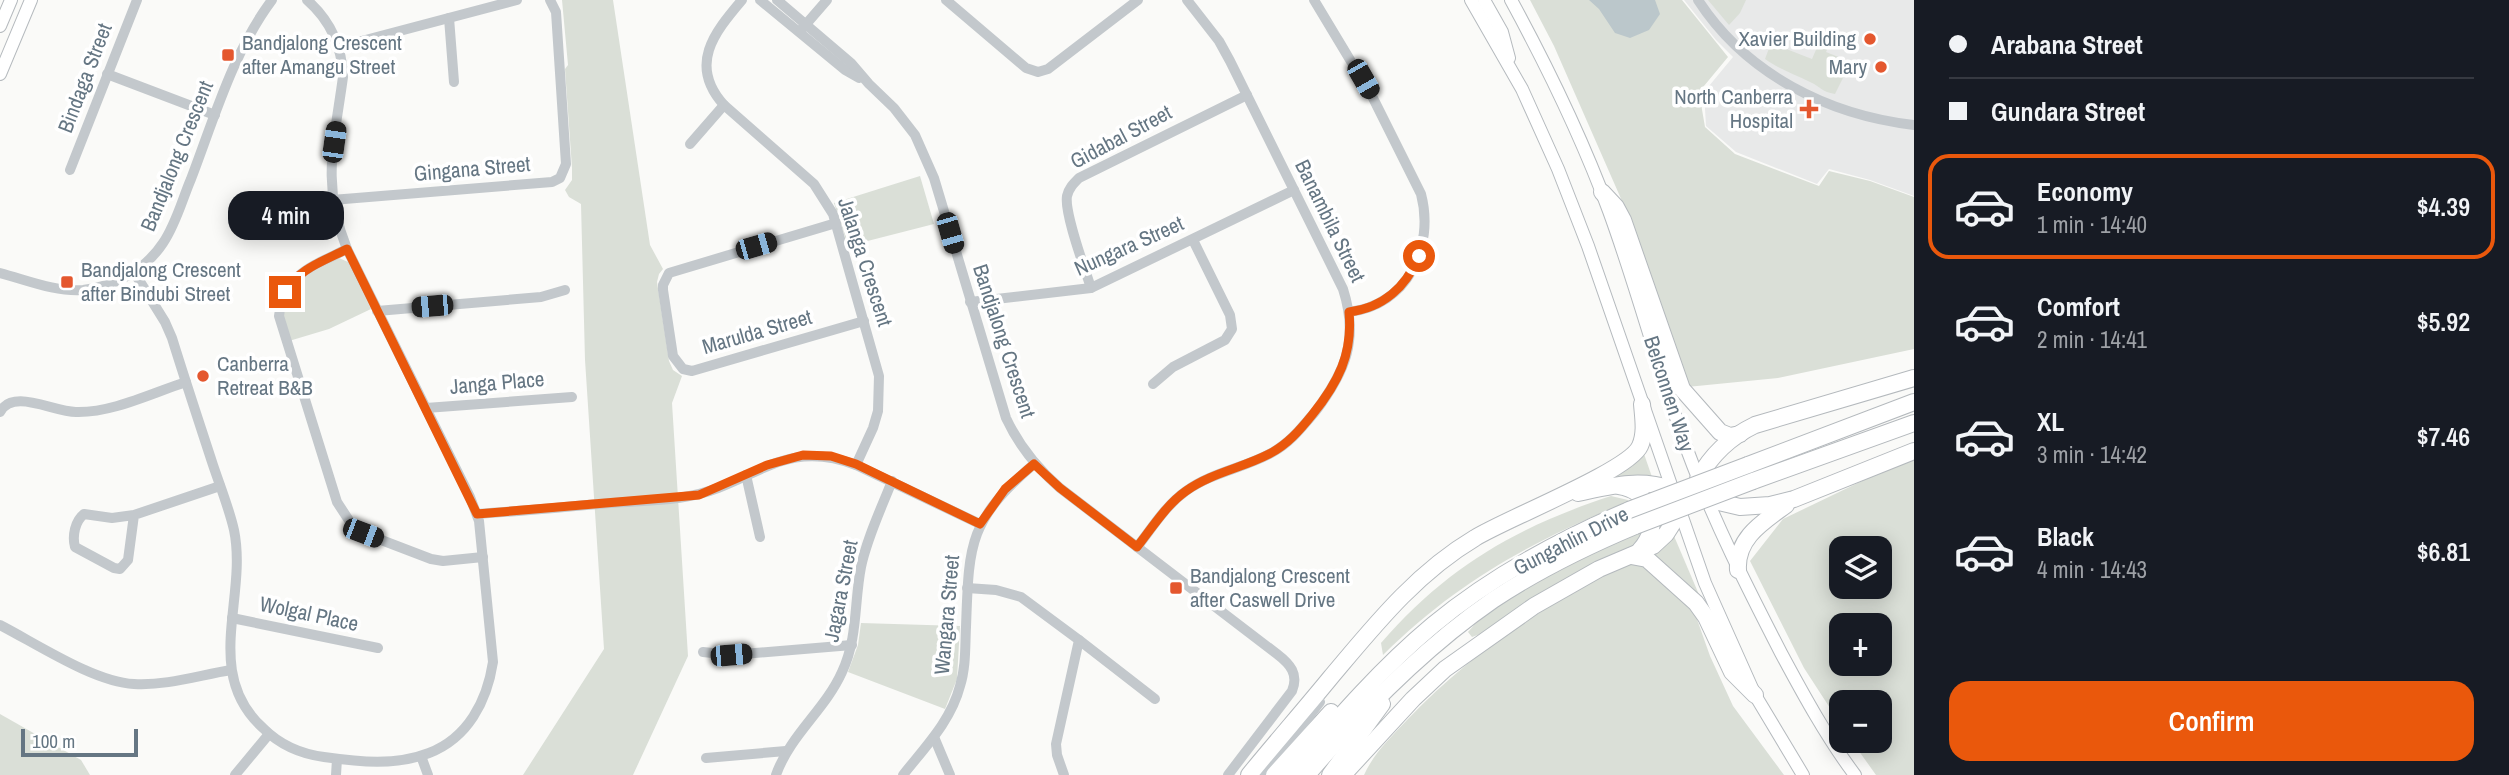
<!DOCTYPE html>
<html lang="en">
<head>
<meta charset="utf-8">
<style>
  :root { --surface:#171b24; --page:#242831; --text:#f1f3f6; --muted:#9ea1a6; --line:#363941; --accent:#ea580c }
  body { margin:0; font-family:"Archivo Narrow",sans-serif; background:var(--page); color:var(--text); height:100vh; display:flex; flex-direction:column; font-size:26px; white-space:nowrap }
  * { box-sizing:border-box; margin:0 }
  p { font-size:23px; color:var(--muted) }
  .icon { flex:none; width:38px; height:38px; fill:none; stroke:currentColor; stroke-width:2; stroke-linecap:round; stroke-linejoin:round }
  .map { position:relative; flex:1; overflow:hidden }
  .drawer { display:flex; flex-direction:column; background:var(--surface); width:595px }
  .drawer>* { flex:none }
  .hud { display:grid; align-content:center; height:154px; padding:0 35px; background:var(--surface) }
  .fabs { position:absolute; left:1829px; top:536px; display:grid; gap:14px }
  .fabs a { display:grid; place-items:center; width:63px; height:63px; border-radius:14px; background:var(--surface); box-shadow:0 4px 18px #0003; font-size:35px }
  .scale { position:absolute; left:21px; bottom:18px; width:117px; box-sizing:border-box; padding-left:7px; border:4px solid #657683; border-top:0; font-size:19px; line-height:24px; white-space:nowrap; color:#657683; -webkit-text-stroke:5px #fff; paint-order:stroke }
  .end { position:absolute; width:32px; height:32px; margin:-16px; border:9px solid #ea580c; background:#fff; box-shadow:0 0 0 4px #fff }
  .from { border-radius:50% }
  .bubble { position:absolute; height:49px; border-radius:21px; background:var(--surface); box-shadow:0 4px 18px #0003; font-size:23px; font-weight:600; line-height:49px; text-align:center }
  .car { position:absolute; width:21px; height:42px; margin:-21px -10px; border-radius:9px; box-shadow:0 0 5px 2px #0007; background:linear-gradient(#222 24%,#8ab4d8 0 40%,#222 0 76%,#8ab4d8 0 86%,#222 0) }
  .hud b { display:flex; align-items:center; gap:24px; height:66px; font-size:26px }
  .hud b+b { border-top:2px solid var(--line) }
  .hud i { width:18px; height:18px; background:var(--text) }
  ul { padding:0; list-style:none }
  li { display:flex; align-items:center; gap:21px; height:105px; margin:0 14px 10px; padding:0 21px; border:4px solid transparent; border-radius:21px }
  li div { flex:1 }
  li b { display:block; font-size:26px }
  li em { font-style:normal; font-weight:600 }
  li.current { border-color:var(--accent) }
  li>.icon { width:63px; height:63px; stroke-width:1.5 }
  .button { display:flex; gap:14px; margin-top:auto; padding:14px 35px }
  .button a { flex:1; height:80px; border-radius:21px; background:var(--accent); color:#fff; font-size:28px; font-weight:600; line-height:80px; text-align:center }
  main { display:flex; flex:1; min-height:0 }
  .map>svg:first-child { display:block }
</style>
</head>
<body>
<main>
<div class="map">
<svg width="1914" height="775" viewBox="0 0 1914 775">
  <rect width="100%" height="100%" fill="#fafaf8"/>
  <!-- built -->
  <polygon fill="#e8e9e9" points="1684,0 1914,0 1914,196 1870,180 1829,169 1817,184 1736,152 1706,126 1704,92 1733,57 1716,40"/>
  <!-- green -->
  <g fill="#dadfd7" fill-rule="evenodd">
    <polygon points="562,0 613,0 650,245 663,269 659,274 657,282 669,361 673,370 682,376 672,403 688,656 633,775 523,775 604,649 585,360 581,204 569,197 565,190 572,180 572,168 565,69 568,65"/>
    <polygon points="1530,0 1682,0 1728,57 1699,92 1705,127 1735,154 1819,186 1829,171 1870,181 1914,197 1914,349 1778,378 1687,387 1629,217 1554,46"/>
    <polygon points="1708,0 1746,0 1740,13 1729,25"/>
    <path d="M1771,43l41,16 6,-14 10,3 -2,4 25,10 -16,32c-13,-2 -14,-7 -25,-12 -16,-8 -31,-13 -45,-23z"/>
    <polygon points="920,176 934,224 848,246 834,203"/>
    <path d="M339,258l9,4 23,47 -42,20 -40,12c-2,-8 -6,-19 -5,-27 2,-32 30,-43 55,-56z"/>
    <polygon points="1643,451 1652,477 1602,481"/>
    <path d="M1914,456v319h-38l-25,-35h29v-38h-39v23l-37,-57 -54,-107 33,-42zM1841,548h39v38h-39zM1841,625h39v38h-39z"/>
    <path d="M1611,496l17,4 11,16 3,17 -11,16 -45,18 -53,32 -47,33 -14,5 -4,-5c15,-18 33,-28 52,-40 39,-23 77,-42 119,-59l-12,-31c-96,40 -169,79 -244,153l-2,-12c65,-75 135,-116 230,-147z"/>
    <polygon points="1674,536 1700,597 1649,555"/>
    <path d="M1625,564l22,1 46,43 17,48 23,50 51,69h-420c10,-22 26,-37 43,-55 67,-70 133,-111 218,-156z"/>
    <polygon points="861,623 960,626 957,679 945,709 848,672 858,645"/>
    <polygon points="0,714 81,760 90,775 0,775"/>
  </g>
  <!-- water -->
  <polygon fill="#bbc7cb" points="1589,0 1655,0 1660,14 1649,30 1630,38 1615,33 1599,9"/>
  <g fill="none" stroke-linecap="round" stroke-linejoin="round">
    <defs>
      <g id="major">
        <polyline points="1471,0 1522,89 1558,169 1588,246 1705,583 1755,695 1803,775"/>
        <polyline points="1484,0 1502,32 1509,58"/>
        <path d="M1511,0c37,68 71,138 98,211 29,79 50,162 79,241 26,70 59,135 93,201 22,41 46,85 74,122"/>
        <polyline points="0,26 11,0"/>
        <polyline points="0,74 31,0"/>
      </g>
      <g id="highway">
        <polyline points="1602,192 1616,207 1623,220 1682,389 1720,432 1730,436 1740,434"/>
        <polyline points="1748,465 1914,402"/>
        <path d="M1698,479c13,-24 32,-42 57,-54l159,-47"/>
        <polyline points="1753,481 1914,423"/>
        <path d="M1619,486c33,5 43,40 21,64"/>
        <path d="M1578,493c33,-7 61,-15 93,-4"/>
        <polyline points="1706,499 1740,507 1770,505 1794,499 1914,451"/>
        <polyline points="1631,556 1647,559 1696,603 1706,617 1732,672 1755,695"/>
        <path d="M1738,570c-2,-32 25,-48 48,-65"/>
        <path d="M1249,775c27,-33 55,-65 82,-98 43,-51 85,-104 144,-139 30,-19 154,-67 165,-92 6,-13 3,-29 2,-42"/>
        <polyline points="1274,775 1331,712"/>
        <path d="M1289,775c45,-52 90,-105 144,-150 59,-49 126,-85 196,-115"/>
        <path d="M1307,775c53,-62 118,-128 186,-175 45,-30 92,-53 142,-74"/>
        <polyline points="1330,775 1382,704"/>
        <polyline points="1343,775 1413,699 1445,669 1534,606 1599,569 1653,546 1666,534 1680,512"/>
      </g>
    </defs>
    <!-- major casing -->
    <use href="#major" stroke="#b5babe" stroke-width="14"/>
    <!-- highway casing -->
    <use href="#highway" stroke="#b4b9bd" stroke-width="18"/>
    <!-- minor -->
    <g stroke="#c3c8cc" stroke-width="10">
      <path d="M742,0c-28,33 -54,65 -18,105l90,79 19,30 46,162 -1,35 -5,17 -17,37"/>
      <polyline points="760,0 845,70 859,78"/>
      <path d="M777,0l74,63 18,21 25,24 21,27 19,43 72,240c13,28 31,50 54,70l217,166c13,10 22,20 15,37l-64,84"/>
      <polyline points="946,0 1026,68 1038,72 1048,69 1138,0"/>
      <path d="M1314,0l59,98 48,96c14,53 -14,112 -72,118"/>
      <path d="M1698,0c48,74 130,115 216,125"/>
      <polyline points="449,18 454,82"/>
      <polyline points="801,30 827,0"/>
      <polyline points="339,47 517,0"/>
      <polyline points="107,74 215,115"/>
      <polyline points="690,144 724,105"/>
      <polyline points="70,170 137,0"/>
      <polyline points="332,200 552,182 560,178 566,164 556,12 550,0"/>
      <polyline points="836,223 669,273 663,285 663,290 673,356 683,369 692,371 864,321"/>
      <path d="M347,249c-34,17 -63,25 -68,67l58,186 15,23 11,8 68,26 12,2 40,-4"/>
      <path d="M134,272l31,50 7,16c13,42 27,84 41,127 7,21 16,43 21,65 14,68 -32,143 29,198 17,17 38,26 61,29 35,5 72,9 105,-4 39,-15 58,-52 64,-91l-14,-141 -9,-24 -123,-248c-26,-64 -13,-106 -4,-172 -1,-31 -12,-56 -36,-77"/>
      <path d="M0,273c27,7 55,19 83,17 32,-3 63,-21 80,-47 13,-19 19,-43 28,-64 23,-60 42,-127 81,-179"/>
      <path d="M1091,288c-6,-19 -27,-75 -24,-92 2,-8 6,-12 12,-18l168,-83"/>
      <polyline points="970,302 1091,288 1294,190"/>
      <polyline points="377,311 541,297 565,290"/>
      <polyline points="1153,384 1173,367 1225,340 1232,329 1230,315 1193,240"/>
      <polyline points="426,408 572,397"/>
      <path d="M0,412c13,-24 53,0 76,0 36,1 76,-19 110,-30"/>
      <polyline points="746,475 760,537"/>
      <path d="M477,514c44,-3 89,-7 133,-11 24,-2 50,-2 74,-6 68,-10 96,-61 172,-32l124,59"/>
      <path d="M134,515l-22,3 -28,-4c-9,7 -12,22 -9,33l39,21 6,1 8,-9 6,-45 86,-29"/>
      <path d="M1137,547c15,-19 29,-42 49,-56 26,-19 59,-23 87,-39 18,-10 29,-25 42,-40 31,-41 44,-73 28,-123l-113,-228 -11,-20 -32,-41"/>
      <polyline points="967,588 996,590 1021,597 1079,640 1056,744 1057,755 1064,775"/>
      <polyline points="232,618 378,648"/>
      <path d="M0,625c37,19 94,57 134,59 32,2 66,-9 97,-14"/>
      <polyline points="1079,640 1155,699"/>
      <polyline points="703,652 731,655 852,645"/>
      <polyline points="934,737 950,775"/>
      <polyline points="421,756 428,775"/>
      <polyline points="706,758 786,751"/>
      <polyline points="235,775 269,734"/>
      <polyline points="336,775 337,759"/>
      <path d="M776,775c14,-40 49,-65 66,-103 16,-34 12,-69 19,-105 6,-29 20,-58 31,-86"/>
      <path d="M903,775c22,-28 48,-54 57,-89 6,-19 5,-39 6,-59 3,-83 2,-106 68,-163"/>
      <polyline points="1264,775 1320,702"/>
    </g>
    <!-- major -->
    <use href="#major" stroke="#fff" stroke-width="12"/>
    <!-- highway -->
    <use href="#highway" stroke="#fff" stroke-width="16"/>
    <defs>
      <g id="highway-bridge">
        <polyline points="1629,510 1748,465"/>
        <polyline points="1635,526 1753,481"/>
      </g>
    </defs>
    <!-- highway-bridge casing -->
    <use href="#highway-bridge" stroke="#b4b9bd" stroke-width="18" stroke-linecap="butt"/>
    <!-- highway-bridge -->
    <use href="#highway-bridge" stroke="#fff" stroke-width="16"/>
  </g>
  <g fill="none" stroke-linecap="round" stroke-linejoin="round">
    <!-- route -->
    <path stroke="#ea580c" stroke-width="9" d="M285,292c13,-23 39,-31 62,-43l130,265 222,-19 68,-30 36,-10 28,1 25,8 124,60 25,-35 29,-25 26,24 77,59c15,-19 29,-42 49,-56 25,-18 56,-23 83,-37 18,-9 31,-24 43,-39 26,-32 41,-61 37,-103 34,-4 57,-25 70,-56"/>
  </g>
  <!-- markers -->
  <g fill="#e4572e" stroke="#fff" stroke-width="2.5">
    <circle cx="1870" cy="39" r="7"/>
    <rect x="221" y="48" width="14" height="14" rx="3.5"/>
    <circle cx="1881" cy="67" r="7"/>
    <path d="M1805.5 98.5h7v7h7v7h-7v7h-7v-7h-7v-7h7z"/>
    <rect x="60" y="275" width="14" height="14" rx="3.5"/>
    <circle cx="203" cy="376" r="7"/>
    <rect x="1169" y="581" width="14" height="14" rx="3.5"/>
  </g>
  <g text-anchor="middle" stroke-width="7" stroke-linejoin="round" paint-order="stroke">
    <!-- poi labels -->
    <g font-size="21" fill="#657683" stroke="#fff" text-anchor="start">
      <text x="1856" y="46" text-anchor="end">Xavier Building</text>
      <text x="242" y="50">Bandjalong Crescent<tspan x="242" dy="24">after Amangu Street</tspan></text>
      <text x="1867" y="74" text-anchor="end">Mary</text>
      <text x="1793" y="104" text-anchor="end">North Canberra<tspan x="1793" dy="24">Hospital</tspan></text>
      <text x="81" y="277">Bandjalong Crescent<tspan x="81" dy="24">after Bindubi Street</tspan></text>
      <text x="217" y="371">Canberra<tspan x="217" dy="24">Retreat B&amp;B</tspan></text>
      <text x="1190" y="583">Bandjalong Crescent<tspan x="1190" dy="24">after Caswell Drive</tspan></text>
    </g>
    <!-- street labels -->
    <g font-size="21" fill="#657683" stroke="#fff">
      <text transform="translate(85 78) rotate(-69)" y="7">Bindaga Street</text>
      <text transform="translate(1121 137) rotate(-28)" y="7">Gidabal Street</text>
      <text transform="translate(177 156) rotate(-68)" y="7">Bandjalong Crescent</text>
      <text transform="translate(472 169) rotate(-5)" y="7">Gingana Street</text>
      <text transform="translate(1330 221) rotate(64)" y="7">Banambila Street</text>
      <text transform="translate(1129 246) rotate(-24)" y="7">Nungara Street</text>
      <text transform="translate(865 262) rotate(72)" y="7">Jalanga Crescent</text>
      <text transform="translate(757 332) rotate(-16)" y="7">Marulda Street</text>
      <text transform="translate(1004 341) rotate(72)" y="7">Bandjalong Crescent</text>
      <text transform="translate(497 383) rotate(-5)" y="7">Janga Place</text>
      <text transform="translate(1669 394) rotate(72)" y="7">Belconnen Way</text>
      <text transform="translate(1571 541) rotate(-27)" y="7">Gungahlin Drive</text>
      <text transform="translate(841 591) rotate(-79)" y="7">Jagara Street</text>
      <text transform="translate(309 614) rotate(12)" y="7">Wolgal Place</text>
      <text transform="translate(947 615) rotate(-85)" y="7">Wangara Street</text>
    </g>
  </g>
</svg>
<div class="fabs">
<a><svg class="icon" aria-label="layers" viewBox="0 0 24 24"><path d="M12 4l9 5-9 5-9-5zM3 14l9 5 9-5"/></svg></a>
<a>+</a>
<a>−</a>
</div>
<div class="scale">100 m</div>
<i class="end from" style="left:1419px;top:256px"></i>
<i class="end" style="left:285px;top:292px"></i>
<div class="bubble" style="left:228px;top:191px;width:116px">4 min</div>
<i class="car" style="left:1363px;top:79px;rotate:150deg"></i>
<i class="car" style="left:334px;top:142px;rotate:8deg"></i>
<i class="car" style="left:950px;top:233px;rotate:164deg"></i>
<i class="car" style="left:756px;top:246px;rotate:74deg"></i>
<i class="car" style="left:432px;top:306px;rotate:265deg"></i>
<i class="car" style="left:363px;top:533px;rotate:111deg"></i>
<i class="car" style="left:731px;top:655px;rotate:85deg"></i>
</div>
<section class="drawer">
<div class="hud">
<b><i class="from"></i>Arabana Street</b>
<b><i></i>Gundara Street</b>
</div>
<ul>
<li class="current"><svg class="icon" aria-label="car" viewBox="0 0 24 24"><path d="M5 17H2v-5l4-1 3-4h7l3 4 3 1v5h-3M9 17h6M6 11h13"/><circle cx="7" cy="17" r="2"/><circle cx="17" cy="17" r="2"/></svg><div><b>Economy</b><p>1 min · 14:40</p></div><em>$4.39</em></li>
<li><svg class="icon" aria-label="car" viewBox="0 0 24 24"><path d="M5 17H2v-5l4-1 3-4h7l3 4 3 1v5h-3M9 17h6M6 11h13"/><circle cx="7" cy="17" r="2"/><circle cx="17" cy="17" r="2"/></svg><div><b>Comfort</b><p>2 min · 14:41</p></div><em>$5.92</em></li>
<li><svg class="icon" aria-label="car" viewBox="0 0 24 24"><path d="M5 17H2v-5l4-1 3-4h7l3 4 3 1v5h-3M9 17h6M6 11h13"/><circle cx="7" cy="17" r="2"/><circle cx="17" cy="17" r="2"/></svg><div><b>XL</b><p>3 min · 14:42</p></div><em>$7.46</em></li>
<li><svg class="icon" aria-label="car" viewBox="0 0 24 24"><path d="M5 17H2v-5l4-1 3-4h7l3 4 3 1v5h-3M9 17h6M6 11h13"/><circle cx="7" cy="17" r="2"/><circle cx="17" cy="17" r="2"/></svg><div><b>Black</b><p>4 min · 14:43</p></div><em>$6.81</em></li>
</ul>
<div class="button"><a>Confirm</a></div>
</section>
</main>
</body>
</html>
